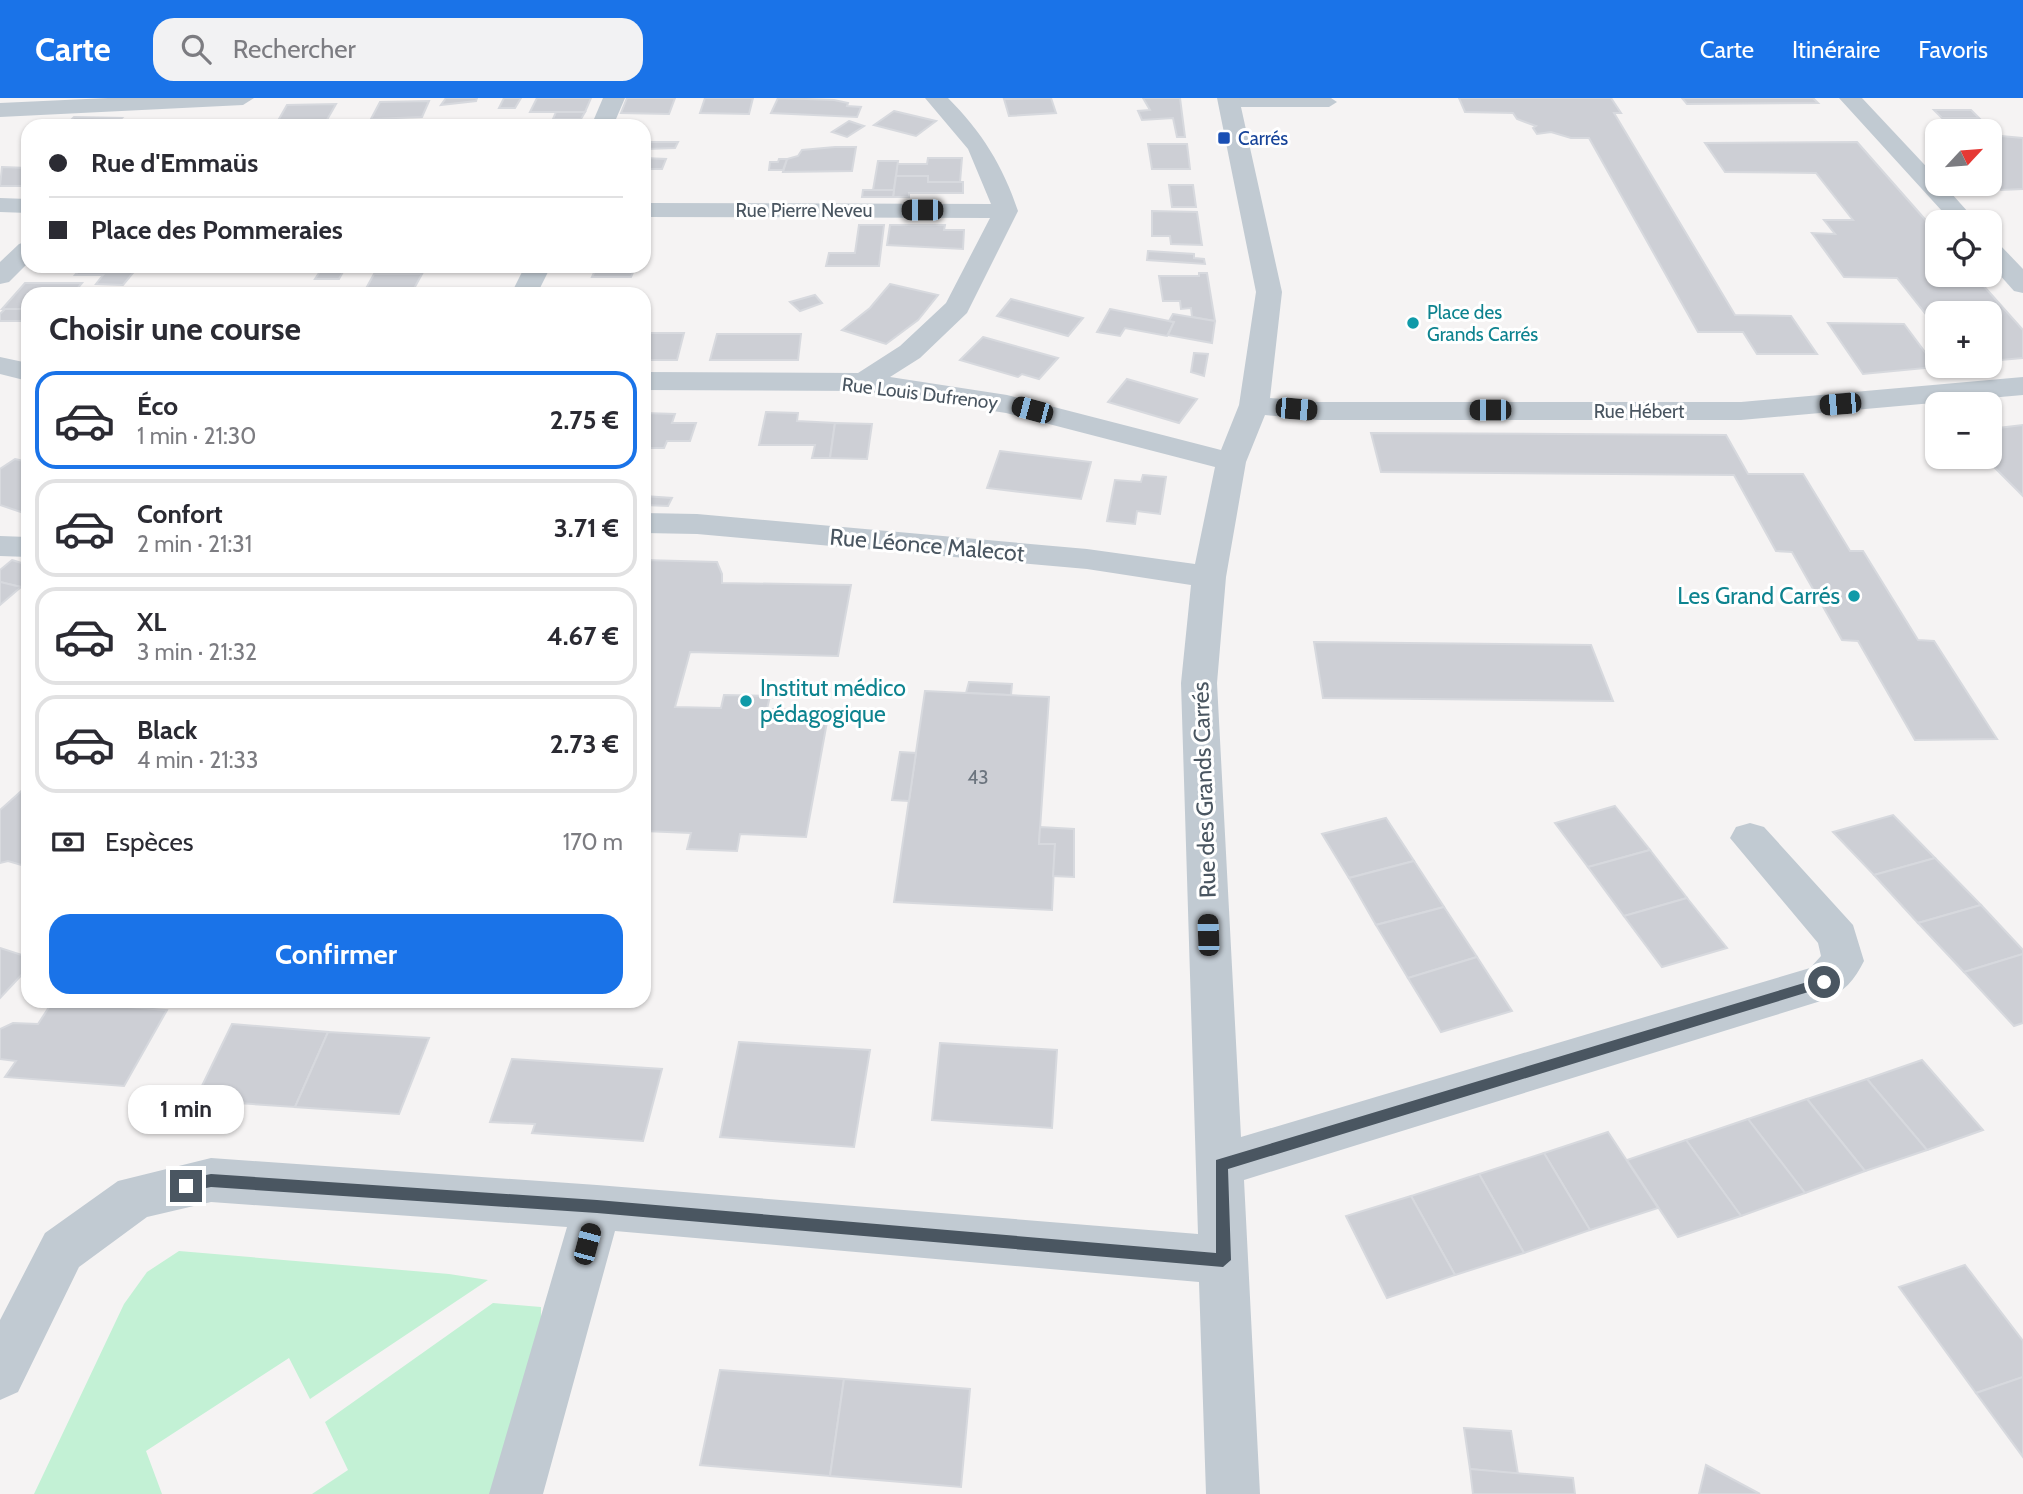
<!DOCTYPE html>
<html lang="fr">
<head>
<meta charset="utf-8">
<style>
  :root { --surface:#fff; --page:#f2f2f3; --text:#2b2b33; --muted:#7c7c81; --line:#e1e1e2; --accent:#1a73e8 }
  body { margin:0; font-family:Cabin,sans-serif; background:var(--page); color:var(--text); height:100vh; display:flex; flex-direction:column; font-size:26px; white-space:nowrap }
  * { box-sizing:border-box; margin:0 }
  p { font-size:23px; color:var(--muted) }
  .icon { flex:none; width:38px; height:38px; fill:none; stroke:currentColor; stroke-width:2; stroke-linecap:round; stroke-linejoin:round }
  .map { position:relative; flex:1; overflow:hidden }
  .drawer { position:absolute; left:21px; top:189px; width:630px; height:721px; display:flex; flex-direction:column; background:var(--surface); border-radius:21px; box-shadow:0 2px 5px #0004 }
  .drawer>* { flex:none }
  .banner { position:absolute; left:21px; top:21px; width:630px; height:154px; border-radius:21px; box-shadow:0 2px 5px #0004; display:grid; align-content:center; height:154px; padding:0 28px; background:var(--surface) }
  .needle { width:46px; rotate:64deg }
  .tools { position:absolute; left:1925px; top:21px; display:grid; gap:14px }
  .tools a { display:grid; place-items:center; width:77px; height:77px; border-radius:14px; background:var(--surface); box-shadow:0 2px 5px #0004; font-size:35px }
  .end { position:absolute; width:32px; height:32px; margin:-16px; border:9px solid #4a5661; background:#fff; box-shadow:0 0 0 4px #fff }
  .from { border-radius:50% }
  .bubble { position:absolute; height:49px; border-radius:21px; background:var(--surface); box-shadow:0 2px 5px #0004; font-size:23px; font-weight:800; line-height:49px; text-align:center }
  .car { position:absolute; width:21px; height:42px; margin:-21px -10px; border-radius:9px; box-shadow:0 0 5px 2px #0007; background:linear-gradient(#222 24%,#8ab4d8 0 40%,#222 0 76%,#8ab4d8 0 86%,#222 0) }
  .banner b { display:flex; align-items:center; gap:24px; height:66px; font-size:26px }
  .banner b+b { border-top:2px solid var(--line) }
  .banner i { width:18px; height:18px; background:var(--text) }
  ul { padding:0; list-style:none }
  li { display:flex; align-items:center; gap:21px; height:98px; margin:0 14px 10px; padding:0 14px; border:4px solid var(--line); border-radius:21px }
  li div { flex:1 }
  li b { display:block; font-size:26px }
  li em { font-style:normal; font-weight:800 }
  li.active { border-color:var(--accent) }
  li>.icon { width:63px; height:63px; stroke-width:1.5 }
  h2 { padding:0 28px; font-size:32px; line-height:84px }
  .pay { display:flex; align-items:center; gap:18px; height:77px; padding:0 28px; font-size:26px }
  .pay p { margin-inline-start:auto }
  .button { display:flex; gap:14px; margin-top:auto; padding:14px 28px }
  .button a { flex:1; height:80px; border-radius:21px; background:var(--accent); color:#fff; font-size:28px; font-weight:800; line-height:80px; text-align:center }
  header { display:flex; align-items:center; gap:42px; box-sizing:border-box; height:98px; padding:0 35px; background:var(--accent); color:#fff }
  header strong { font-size:33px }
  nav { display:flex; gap:38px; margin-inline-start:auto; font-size:24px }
  .search { width:490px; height:63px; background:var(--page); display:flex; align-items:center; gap:18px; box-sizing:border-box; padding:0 24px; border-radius:21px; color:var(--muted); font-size:26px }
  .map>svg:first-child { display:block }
</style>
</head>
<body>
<header>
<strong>Carte</strong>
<div class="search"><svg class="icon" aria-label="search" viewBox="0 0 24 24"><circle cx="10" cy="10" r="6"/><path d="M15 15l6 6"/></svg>Rechercher</div>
<nav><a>Carte</a><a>Itinéraire</a><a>Favoris</a></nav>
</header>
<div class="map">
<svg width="2023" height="1396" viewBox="0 0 2023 1396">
  <rect width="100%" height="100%" fill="#f5f3f3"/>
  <!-- green -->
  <g fill="#c3f1d5">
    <polygon points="179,1153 449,1176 488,1182 310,1301 289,1260 146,1353 162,1396 34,1396 124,1206 147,1174"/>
    <polygon points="493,1205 541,1209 541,1229 494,1396 312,1396 348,1372 325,1324"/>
  </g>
  <!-- building -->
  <g fill="#cdcfd5" stroke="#d7d9de" stroke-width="2">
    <polygon points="446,0 477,0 476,3 441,7"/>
    <polygon points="504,0 521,0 515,10 499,10"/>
    <polygon points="537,0 591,0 585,14 530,14"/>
    <polygon points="627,0 675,0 669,16 621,15"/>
    <polygon points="705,0 753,0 749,16 700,15"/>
    <polygon points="778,0 834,2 848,5 847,8 861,9 857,19 771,15"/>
    <polygon points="1051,0 1056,15 1009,18 1004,1"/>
    <polygon points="1143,0 1180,0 1185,39 1177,39 1173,20 1142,22 1138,13 1150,12"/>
    <polygon points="1459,0 1611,0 1621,15 1614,15 1735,217 1791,218 1817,256 1757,256 1743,234 1698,234 1589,40 1571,40 1551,34 1537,36 1533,30 1536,28 1517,21 1513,15 1465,14"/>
    <polygon points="1682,0 1813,0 1818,5 1687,6"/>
    <polygon points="429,3 422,19 371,21 380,4"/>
    <polygon points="336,6 324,27 275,28 287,7"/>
    <polygon points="1934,12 1971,12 1979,20 1942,20"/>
    <polygon points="894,13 936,23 916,38 874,27"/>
    <polygon points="556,14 585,14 581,21 553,21"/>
    <polygon points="74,19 122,20 114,28 65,28"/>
    <polygon points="849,23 864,28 847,39 832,34"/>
    <polygon points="1990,37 2023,40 2023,91 2001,92 1990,80"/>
    <polygon points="649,44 678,44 675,50 647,51"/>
    <polygon points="1857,44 1937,135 1937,177 1974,177 2023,232 2023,260 1990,263 1990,215 1937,215 1937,224 1932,224 1897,180 1844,179 1812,135 1835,136 1824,122 1853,122 1816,75 1725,74 1705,45"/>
    <polygon points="1148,46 1187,46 1190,71 1152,71"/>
    <polygon points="835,49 856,49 852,73 783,74 787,61 798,58 802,52"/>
    <polygon points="644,60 666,61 662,71 644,71"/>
    <polygon points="928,60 962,60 960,84 928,84 928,78 896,78 897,66 927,66"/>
    <polygon points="779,61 787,61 783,72 769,72 770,64 778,64"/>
    <polygon points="878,63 898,63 894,92 873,92"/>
    <polygon points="2,69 28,70 28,88 0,88"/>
    <polygon points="896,78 928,78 928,84 963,84 963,95 909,95 909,99 893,99"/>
    <polygon points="1169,87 1193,87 1196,109 1172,109"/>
    <polygon points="863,92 894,92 893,99 862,99"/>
    <polygon points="1152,113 1197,114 1202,147 1171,146 1170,138 1152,138"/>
    <polygon points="859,127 884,127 879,168 826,168 829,155 855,155"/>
    <polygon points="890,127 945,127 944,132 964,132 963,151 887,147"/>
    <polygon points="1148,153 1194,156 1194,160 1204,161 1205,166 1147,162"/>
    <polygon points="180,168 241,168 179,170"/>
    <polygon points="81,170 137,170 123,187 96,186 103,177 75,177"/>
    <polygon points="596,170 635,170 631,179 592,179"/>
    <polygon points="321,172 344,172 339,181 315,181"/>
    <polygon points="1199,175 1207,175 1215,223 1192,219 1191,210 1181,211 1180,203 1163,203 1159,178 1199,178"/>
    <polygon points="374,176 422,176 411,196 363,196"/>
    <polygon points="25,185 82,185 73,196 28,196 28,211 2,211"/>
    <polygon points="890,186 938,197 918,222 886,246 842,232 870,210"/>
    <polygon points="815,197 822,205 800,213 790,204"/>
    <polygon points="1011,201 1083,220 1068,238 997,218"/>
    <polygon points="5,211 28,211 28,215 21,223 0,223 0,216"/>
    <polygon points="1110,211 1169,223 1174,224 1167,238 1125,230 1120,238 1097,234"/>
    <polygon points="1173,216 1215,223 1212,245 1168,237 1174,224 1169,223"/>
    <polygon points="1828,225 1904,226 1936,269 1863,276"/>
    <polygon points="644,235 684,235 677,262 644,262"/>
    <polygon points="717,236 801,236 798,262 710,262"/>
    <polygon points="983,239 1058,260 1039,281 1022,276 1018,279 960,262"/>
    <polygon points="1194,255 1208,256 1204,278 1191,274"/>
    <polygon points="1127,281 1197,301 1179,325 1108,304"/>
    <polygon points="766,314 798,315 797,323 835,325 830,360 812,360 815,347 759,347"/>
    <polygon points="644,315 675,316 672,325 696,325 690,343 667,343 664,350 644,350"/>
    <polygon points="835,325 872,326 867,361 830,360"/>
    <polygon points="2023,327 2023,398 1984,359 1990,359 1990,331"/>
    <polygon points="1371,335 1726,337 1748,376 1803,376 1850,453 1863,453 1918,542 1934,543 1997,641 1915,642 1858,543 1842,542 1792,454 1776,453 1734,377 1381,374"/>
    <polygon points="1000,353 1091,364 1081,401 987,390"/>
    <polygon points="15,361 28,364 27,416 0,407 0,371"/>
    <polygon points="1143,377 1166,379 1160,416 1137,413 1135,426 1107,423 1115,382 1141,384"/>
    <polygon points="644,398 672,400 668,408 644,407"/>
    <polygon points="12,462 28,467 28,483 21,489 0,484 0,472"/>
    <polygon points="644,462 717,464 722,476 722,485 851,487 838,558 690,554 675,609 721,610 724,597 770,598 767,611 829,613 806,739 740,736 737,753 687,751 691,735 644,733"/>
    <polygon points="0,484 21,489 0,507"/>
    <polygon points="1314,544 1591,547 1613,603 1323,600"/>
    <polygon points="969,584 1012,586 1011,597 966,595"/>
    <polygon points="925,593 1049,599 1039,746 1055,746 1052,812 894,804"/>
    <polygon points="900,654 916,655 909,703 892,702"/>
    <polygon points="28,687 28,769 8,763 0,765 0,712"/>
    <polygon points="1615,708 1650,752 1588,769 1555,725"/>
    <polygon points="1893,717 1935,760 1874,777 1833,734"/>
    <polygon points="1386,720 1414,763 1349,780 1322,736"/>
    <polygon points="1040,729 1074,731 1074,779 1053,778 1055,746 1039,746"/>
    <polygon points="1650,752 1687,800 1624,818 1588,769"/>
    <polygon points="1935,760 1981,807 1918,825 1874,777"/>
    <polygon points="1414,763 1444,809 1376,827 1349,780"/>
    <polygon points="1687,800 1727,850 1662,869 1624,818"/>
    <polygon points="1981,807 2023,852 2023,856 1964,874 1918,825"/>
    <polygon points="1444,809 1477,859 1408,880 1376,827"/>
    <polygon points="0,850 28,859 28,870 0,900"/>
    <polygon points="2023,856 2023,925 2014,928 1964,874"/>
    <polygon points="1477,859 1512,913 1441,934 1408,880"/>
    <polygon points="53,903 105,903 103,907 167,912 124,988 5,979 16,963 0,961 0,931 13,925 38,926"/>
    <polygon points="232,926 328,934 295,1009 195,1002"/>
    <polygon points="328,934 429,940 399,1016 295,1009"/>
    <polygon points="739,944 870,952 854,1049 720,1039"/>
    <polygon points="940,945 1057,952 1052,1030 932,1022"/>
    <polygon points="512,961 662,971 643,1043 532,1035 535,1026 490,1024"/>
    <polygon points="1922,962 1983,1032 1927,1052 1867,981"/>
    <polygon points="1867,981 1927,1052 1865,1073 1807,1001"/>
    <polygon points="1807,1001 1865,1073 1805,1095 1748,1021"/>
    <polygon points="1748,1021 1805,1095 1741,1118 1686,1042"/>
    <polygon points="1608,1034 1658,1110 1590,1132 1544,1055"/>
    <polygon points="1686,1042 1741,1118 1678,1139 1627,1062"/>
    <polygon points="1544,1055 1590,1132 1524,1155 1479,1076"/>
    <polygon points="1479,1076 1524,1155 1455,1177 1411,1098"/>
    <polygon points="1411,1098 1455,1177 1387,1200 1346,1118"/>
    <polygon points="1965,1167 2023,1243 2023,1279 1976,1295 1899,1189"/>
    <polygon points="720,1272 844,1281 830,1378 700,1367"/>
    <polygon points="2023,1279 2023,1359 1976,1295"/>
    <polygon points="844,1281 970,1291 961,1389 830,1378"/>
    <polygon points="1464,1330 1511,1333 1518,1376 1470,1371"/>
    <polygon points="1706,1367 1760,1396 1699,1396"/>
    <polygon points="1470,1371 1573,1380 1575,1396 1473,1396"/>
  </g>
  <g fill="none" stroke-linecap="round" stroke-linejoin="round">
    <!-- service -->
    <polygon fill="#c1cad2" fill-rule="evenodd" points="1331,0 1337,4 1329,9 1228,9 1220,4 1226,0"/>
    <!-- minor -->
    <g fill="#c1cad2" fill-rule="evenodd">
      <polygon points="108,0 254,0 243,7 0,19 0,5"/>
      <polygon points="603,0 625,0 613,28 591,28"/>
      <path d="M925,0h23c34,34 55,68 70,113l-51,102 -47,45 -30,19 117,18 214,55 18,-45 17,-113 -39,-194h22l43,194 -12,106 48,4h423l282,-25v18l-282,25h-423l-53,-5 -19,47 -20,115 -9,106 24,454 569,-169 11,-12 -3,-13 -88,-105 6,-11 14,-4 14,4 89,98 11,36c-9,18 -20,32 -40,39l-580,180 16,314h-54l-7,-212 -584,-51 -72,263h-54l78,-267 -356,-25 -64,15 -68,50 -61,125 -18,8v-80l45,-87 73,-52 93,-23 386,27 601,49 -17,-551 10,-98 -104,-16 -390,-35 -53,-1v-20l53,1 390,35 108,15 20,-97 -209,-54 -142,-22 -220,-1v-18l214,1 42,-27 46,-43 44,-85 -346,-1v-14l347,1 -23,-55z"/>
      <polygon points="1839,0 1862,0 1937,80 1937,86 1943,86 1977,124 1952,124"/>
      <polygon points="0,100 28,101 28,115 0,114"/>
      <polygon points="28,143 28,165 9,184 0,186 0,164 19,146"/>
      <polygon points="1990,143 1999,146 2023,171 2023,195 2014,193 1990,166"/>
      <polygon points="525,168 551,168 537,196 511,196"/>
      <polygon points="0,259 28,265 28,283 0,276"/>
      <polygon points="0,438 28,439 28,459 0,458"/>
    </g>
  </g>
  <!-- route -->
  <polygon fill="#4a5661" points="1824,879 1830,884 1828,888 1228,1071 1231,1162 1223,1169 597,1115 211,1089 186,1094 179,1088 186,1081 211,1076 597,1102 1216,1155 1216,1062"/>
  <!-- markers -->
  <rect fill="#1a4fb4" stroke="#fff" stroke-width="2.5" x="1217" y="33" width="14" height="14" rx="3.5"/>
  <g fill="#0f9aa8" stroke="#fff" stroke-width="2.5">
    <circle cx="1413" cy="225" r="7"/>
    <circle cx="1854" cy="498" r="7"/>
    <circle cx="746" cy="603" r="7"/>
  </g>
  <g text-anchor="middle" stroke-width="6" stroke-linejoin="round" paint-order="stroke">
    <!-- far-transit labels -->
    <g font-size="19" fill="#164399" stroke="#fff" text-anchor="start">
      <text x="1238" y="47">Carrés</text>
    </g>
    <!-- far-street labels -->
    <g font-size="19" fill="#4a5661" stroke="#fff">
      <text x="804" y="119">Rue Pierre Neveu</text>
      <text transform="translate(920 295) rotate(7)" y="7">Rue Louis Dufrenoy</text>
      <text x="1639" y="320">Rue Hébert</text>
    </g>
    <!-- far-culture labels -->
    <g font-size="19" fill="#0d838f" stroke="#fff" text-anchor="start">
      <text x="1427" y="221">Place des<tspan x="1427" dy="22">Grands Carrés</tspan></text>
    </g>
    <!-- number labels -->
    <g font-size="19" fill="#6b747e">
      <text x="978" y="686">43</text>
    </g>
    <!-- street labels -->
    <g font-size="23" fill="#4a5661" stroke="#fff">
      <text transform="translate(927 447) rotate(5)" y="8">Rue Léonce Malecot</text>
      <text transform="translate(1204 692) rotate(-92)" y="8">Rue des Grands Carrés</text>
    </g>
    <!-- culture labels -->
    <g font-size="23" fill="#0d838f" stroke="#fff" text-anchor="end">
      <text x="1840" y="506">Les Grand Carrés</text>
      <text x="760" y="598" text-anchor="start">Institut médico<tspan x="760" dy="26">pédagogique</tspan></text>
    </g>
  </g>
</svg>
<div class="tools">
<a><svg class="needle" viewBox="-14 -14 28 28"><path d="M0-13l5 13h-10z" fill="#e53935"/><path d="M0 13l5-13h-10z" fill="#7c7c81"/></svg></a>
<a><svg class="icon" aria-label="locate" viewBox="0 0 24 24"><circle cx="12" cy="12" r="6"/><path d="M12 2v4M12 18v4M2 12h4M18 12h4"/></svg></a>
<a>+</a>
<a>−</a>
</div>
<i class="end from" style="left:1824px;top:884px"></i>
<i class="end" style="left:186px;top:1088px"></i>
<div class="bubble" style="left:128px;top:987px;width:116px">1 min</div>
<i class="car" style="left:922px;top:112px;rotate:270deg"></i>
<i class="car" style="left:1840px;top:306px;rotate:265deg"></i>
<i class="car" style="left:1296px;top:311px;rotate:95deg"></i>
<i class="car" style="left:1032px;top:312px;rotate:285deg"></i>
<i class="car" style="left:1490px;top:312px;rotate:270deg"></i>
<i class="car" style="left:1208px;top:837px;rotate:358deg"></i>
<i class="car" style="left:587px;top:1146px;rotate:15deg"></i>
<div class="banner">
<b><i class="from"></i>Rue d'Emmaüs</b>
<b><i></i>Place des Pommeraies</b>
</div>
<section class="drawer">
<h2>Choisir une course</h2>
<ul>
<li class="active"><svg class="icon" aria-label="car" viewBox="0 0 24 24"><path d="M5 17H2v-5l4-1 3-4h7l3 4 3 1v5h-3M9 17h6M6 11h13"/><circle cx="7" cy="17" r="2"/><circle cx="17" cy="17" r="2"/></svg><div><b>Éco</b><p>1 min · 21:30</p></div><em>2.75 €</em></li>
<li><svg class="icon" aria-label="car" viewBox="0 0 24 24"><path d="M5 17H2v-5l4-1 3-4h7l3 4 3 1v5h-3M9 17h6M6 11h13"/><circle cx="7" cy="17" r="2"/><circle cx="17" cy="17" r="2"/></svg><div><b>Confort</b><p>2 min · 21:31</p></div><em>3.71 €</em></li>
<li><svg class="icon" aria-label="car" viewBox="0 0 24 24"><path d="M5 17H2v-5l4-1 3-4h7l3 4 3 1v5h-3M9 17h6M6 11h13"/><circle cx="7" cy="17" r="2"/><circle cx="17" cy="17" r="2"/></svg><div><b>XL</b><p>3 min · 21:32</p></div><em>4.67 €</em></li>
<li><svg class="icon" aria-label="car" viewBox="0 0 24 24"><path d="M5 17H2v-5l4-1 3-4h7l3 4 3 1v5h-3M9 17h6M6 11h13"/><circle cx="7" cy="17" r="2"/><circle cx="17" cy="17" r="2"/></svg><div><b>Black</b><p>4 min · 21:33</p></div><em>2.73 €</em></li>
</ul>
<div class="pay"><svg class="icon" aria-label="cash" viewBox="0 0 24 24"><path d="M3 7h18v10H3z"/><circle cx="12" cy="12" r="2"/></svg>Espèces<p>170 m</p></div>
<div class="button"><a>Confirmer</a></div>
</section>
</div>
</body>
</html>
